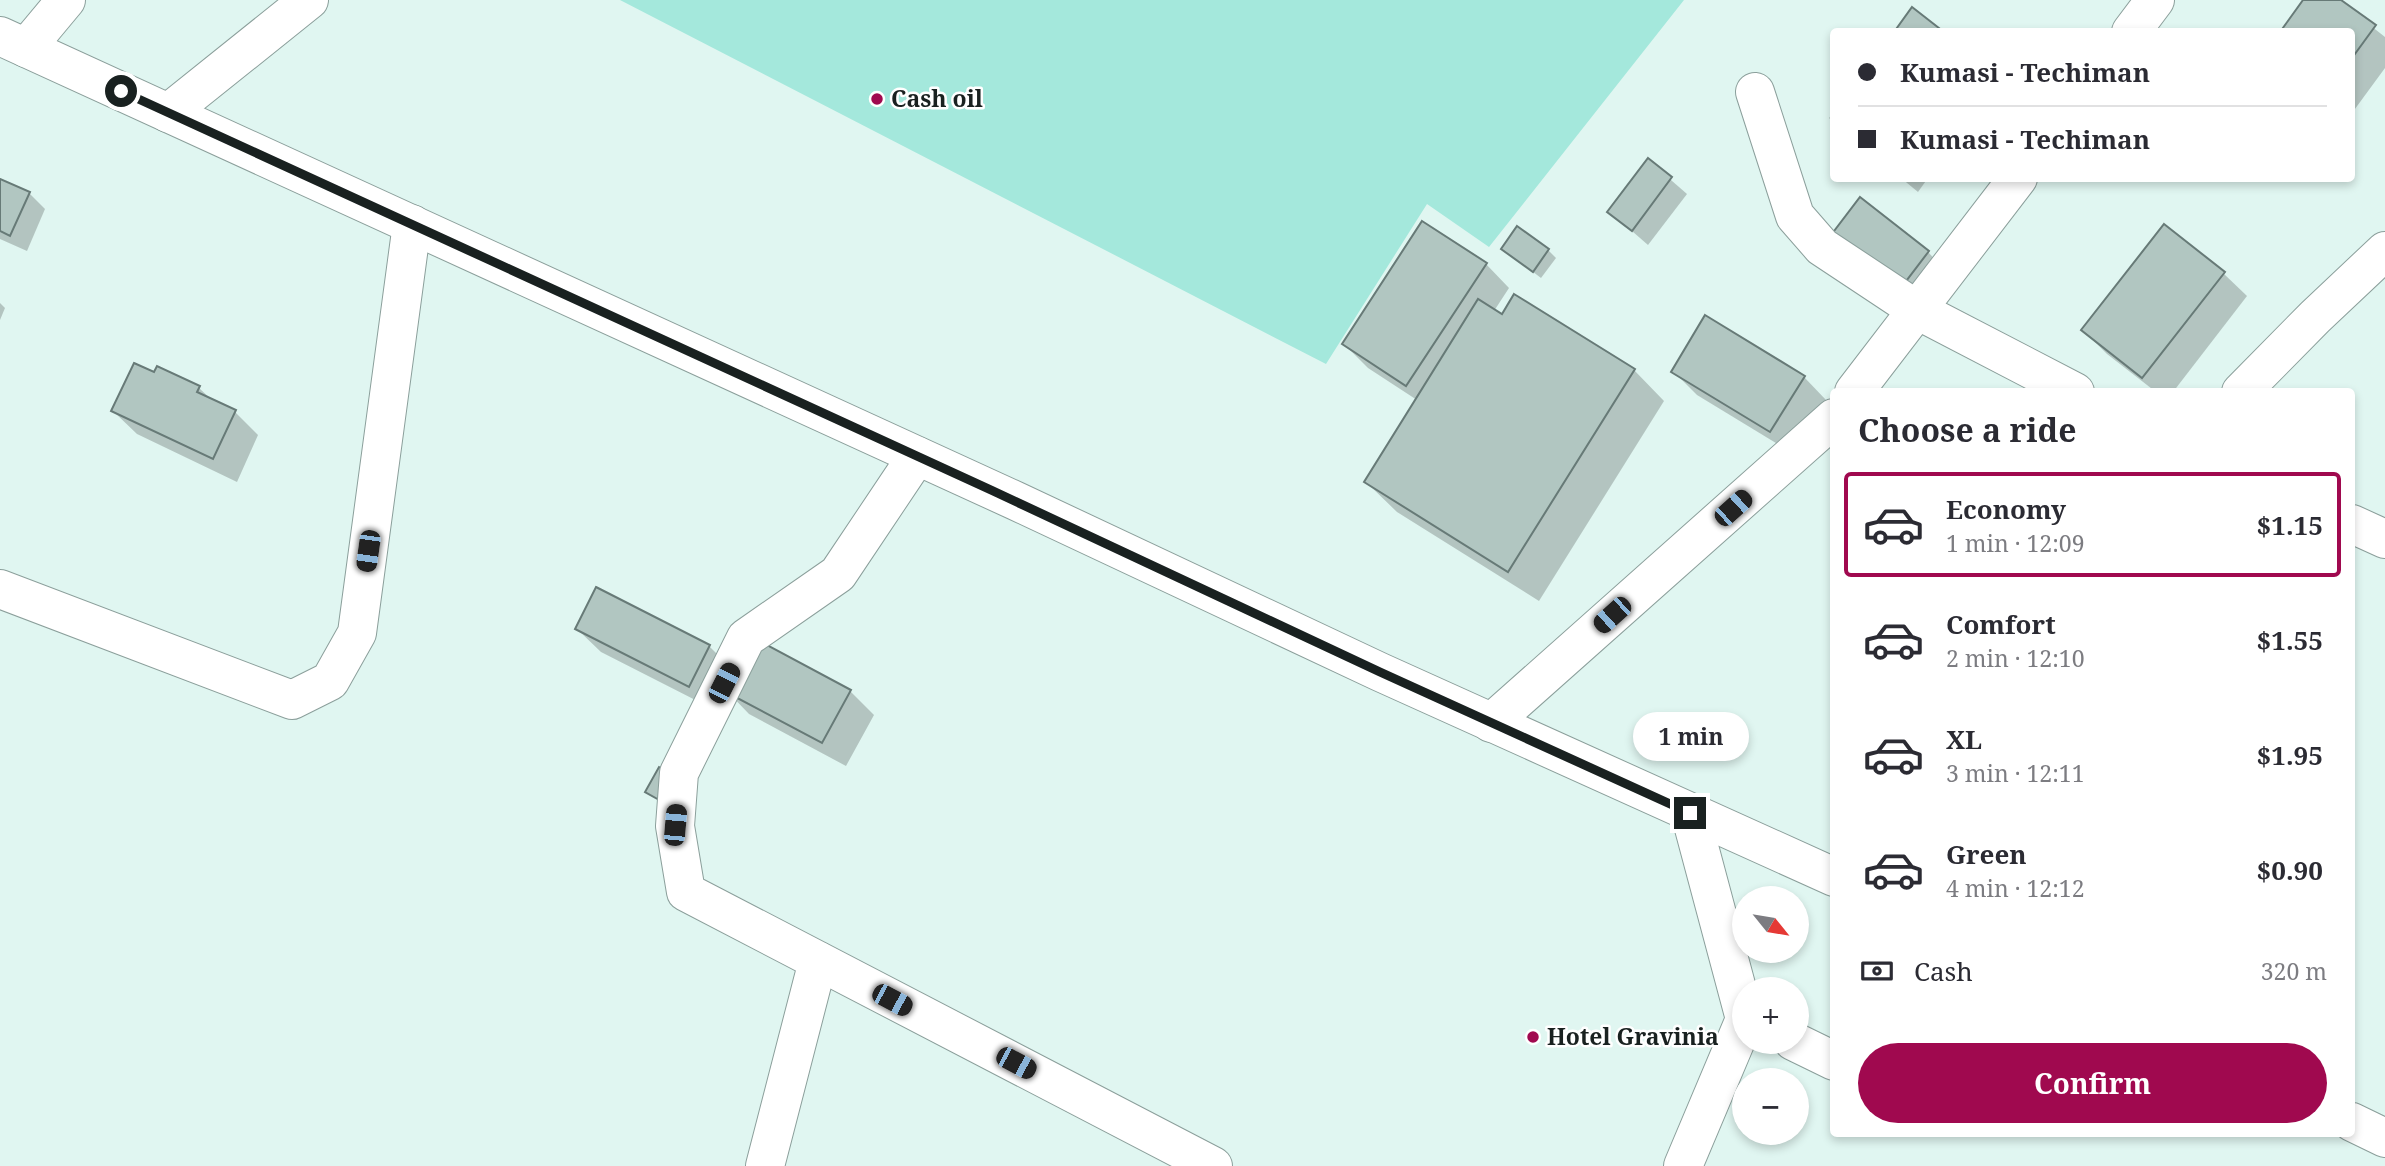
<!DOCTYPE html>
<html lang="en">
<head>
<meta charset="utf-8">
<style>
  :root { --surface:#fff; --page:#f7f7f7; --text:#2b2b33; --muted:#7c7c81; --line:#e1e1e2; --accent:#a0094f }
  body { margin:0; font-family:"Noto Serif",serif; background:var(--page); color:var(--text); height:100vh; display:flex; flex-direction:column; font-size:26px; white-space:nowrap }
  * { box-sizing:border-box; margin:0 }
  p { font-size:23px; color:var(--muted) }
  .icon { flex:none; width:38px; height:38px; fill:none; stroke:currentColor; stroke-width:2; stroke-linecap:round; stroke-linejoin:round }
  .map { position:relative; flex:1; overflow:hidden }
  .side { position:absolute; left:1830px; top:388px; width:525px; height:749px; display:flex; flex-direction:column; background:var(--surface); border-radius:7px; box-shadow:0 4px 10px #0003 }
  .side>* { flex:none }
  .banner { position:absolute; left:1830px; top:28px; width:525px; height:154px; border-radius:7px; box-shadow:0 4px 10px #0003; display:grid; align-content:center; height:154px; padding:0 28px; background:var(--surface) }
  .needle { width:46px; rotate:120deg }
  .tools { position:absolute; left:1732px; top:886px; display:grid; gap:14px }
  .tools a { display:grid; place-items:center; width:77px; height:77px; border-radius:50%; background:var(--surface); box-shadow:0 4px 10px #0003; font-size:35px }
  .end { position:absolute; width:32px; height:32px; margin:-16px; border:9px solid #192120; background:#fff; box-shadow:0 0 0 4px #fff }
  .from { border-radius:50% }
  .bubble { position:absolute; height:49px; border-radius:24px; background:var(--surface); box-shadow:0 4px 10px #0003; font-size:23px; font-weight:700; line-height:49px; text-align:center }
  .car { position:absolute; width:21px; height:42px; margin:-21px -10px; border-radius:9px; box-shadow:0 0 5px 2px #0007; background:linear-gradient(#222 24%,#8ab4d8 0 40%,#222 0 76%,#8ab4d8 0 86%,#222 0) }
  .banner b { display:flex; align-items:center; gap:24px; height:66px; font-size:26px }
  .banner b+b { border-top:2px solid var(--line) }
  .banner i { width:18px; height:18px; background:var(--text) }
  ul { padding:0; list-style:none }
  li { display:flex; align-items:center; gap:21px; height:105px; margin:0 14px 10px; padding:0 14px; border:4px solid transparent; border-radius:7px }
  li div { flex:1 }
  li b { display:block; font-size:26px }
  li em { font-style:normal; font-weight:700 }
  li.selected { border-color:var(--accent) }
  li>.icon { width:63px; height:63px; stroke-width:1.5 }
  h2 { padding:0 28px; font-size:32px; line-height:84px }
  .pay { display:flex; align-items:center; gap:18px; height:77px; padding:0 28px; font-size:26px }
  .pay p { margin-inline-start:auto }
  .action { display:flex; gap:14px; margin-top:auto; padding:14px 28px }
  .action a { flex:1; height:80px; border-radius:42px; background:var(--accent); color:#fff; font-size:28px; font-weight:700; line-height:80px; text-align:center }
  .map>svg:first-child { display:block }
</style>
</head>
<body>
<div class="map">
<svg width="2385" height="1166" viewBox="0 0 2385 1166">
  <rect width="100%" height="100%" fill="#e0f6f1"/>
  <!-- green -->
  <polygon fill="#a4e8dc" points="620,0 1684,0 1489,247 1427,204 1326,364"/>
  <!-- shadow -->
  <g fill="#0003">
    <polygon points="2305,0 2338,0 2385,37 2385,68 2352,113 2352,32"/>
    <polygon points="1834,112 1834,123 1829,118"/>
    <polygon points="1648,160 1687,194 1648,245 1609,211"/>
    <polygon points="1901,178 1928,178 1918,192"/>
    <polygon points="0,181 29,193 45,209 27,251 0,239"/>
    <polygon points="1503,249 1548,250 1556,258 1541,278"/>
    <polygon points="1928,252 1943,268 1914,307 1846,255"/>
    <polygon points="1486,264 1509,288 1494,311 1634,370 1664,401 1539,601 1397,512 1366,482 1417,400 1368,368 1344,344"/>
    <polygon points="2223,273 2247,296 2173,392 2156,392 2107,354 2083,330"/>
    <polygon points="0,303 5,308 0,320"/>
    <polygon points="1673,371 1804,377 1827,401 1794,454 1697,395"/>
    <polygon points="155,374 199,388 213,401 235,412 258,435 237,482 137,434 113,411"/>
    <polygon points="597,589 709,646 735,672 850,691 874,715 846,766 749,714 724,688 713,709 601,652 577,629"/>
  </g>
  <!-- building -->
  <g fill="#b1c6c1" stroke="#677a77" stroke-width="2">
    <polygon points="2303,0 2341,0 2376,25 2352,58 2352,32 2280,32"/>
    <polygon points="1912,7 1944,32 1894,32"/>
    <polygon points="1648,158 1672,177 1632,231 1607,212"/>
    <polygon points="0,179 30,192 10,236 0,231"/>
    <polygon points="1860,197 1929,251 1897,293 1828,239"/>
    <polygon points="1422,221 1487,263 1406,386 1342,344"/>
    <polygon points="2164,224 2225,272 2142,378 2081,330"/>
    <polygon points="1517,226 1549,249 1533,272 1501,249"/>
    <polygon points="1514,294 1635,369 1508,572 1364,482 1478,299 1502,314"/>
    <polygon points="1705,315 1805,376 1770,432 1671,372"/>
    <polygon points="134,363 154,372 157,366 200,386 197,392 236,410 213,459 111,411"/>
    <polygon points="596,587 710,645 689,687 575,629"/>
    <polygon points="752,637 851,690 822,743 724,691"/>
    <polygon points="659,767 675,776 661,801 645,792"/>
  </g>
  <g fill="none" stroke-linecap="round" stroke-linejoin="round">
    <defs>
      <g id="minor">
        <polyline points="2131,32 2155,0"/>
        <polyline points="26,48 66,0"/>
        <polyline points="1755,92 1795,216 1822,247 1917,310 2075,392"/>
        <polyline points="168,113 309,0"/>
        <polyline points="1854,392 2018,178"/>
        <polyline points="2241,392 2315,317 2385,251"/>
        <polyline points="917,456 838,574 746,638 679,773 675,826 686,892 1213,1166"/>
        <polyline points="2352,524 2385,539"/>
        <polyline points="0,589 292,700 330,681 357,633 412,224"/>
        <polyline points="1491,723 1834,418"/>
        <polyline points="1793,1041 1834,1061"/>
        <polyline points="765,1166 818,961"/>
        <polyline points="1683,1166 1745,1019 1690,813"/>
      </g>
      <g id="highway">
        <polyline points="0,36 1016,501 1380,672 1834,877"/>
        <polyline points="2352,1122 2385,1138"/>
      </g>
    </defs>
    <!-- minor casing -->
    <use href="#minor" stroke="#8b9f9b" stroke-width="40"/>
    <!-- highway casing -->
    <use href="#highway" stroke="#8b9f9b" stroke-width="40"/>
    <!-- minor -->
    <use href="#minor" stroke="#fff" stroke-width="38"/>
    <!-- highway -->
    <use href="#highway" stroke="#fff" stroke-width="38"/>
  </g>
  <g fill="none" stroke-linecap="round" stroke-linejoin="round">
    <!-- route -->
    <polyline stroke="#192120" stroke-width="9" points="121,91 991,490 1380,672 1690,813"/>
  </g>
  <!-- markers -->
  <g fill="#a0094f" stroke="#fff" stroke-width="2.5">
    <circle cx="877" cy="99" r="7"/>
    <circle cx="1533" cy="1037" r="7"/>
  </g>
  <g text-anchor="middle" stroke-width="5" stroke-linejoin="round" paint-order="stroke">
    <!-- poi labels -->
    <g font-size="23" font-weight="bold" fill="#192120" stroke="#fff" text-anchor="start">
      <text x="891" y="107">Cash oil</text>
      <text x="1547" y="1045">Hotel Gravinia</text>
    </g>
  </g>
</svg>
<div class="tools">
<a><svg class="needle" viewBox="-14 -14 28 28"><path d="M0-13l5 13h-10z" fill="#e53935"/><path d="M0 13l5-13h-10z" fill="#7c7c81"/></svg></a>
<a>+</a>
<a>−</a>
</div>
<i class="end from" style="left:121px;top:91px"></i>
<i class="end" style="left:1690px;top:813px"></i>
<div class="bubble" style="left:1633px;top:712px;width:116px">1 min</div>
<i class="car" style="left:1733px;top:508px;rotate:48deg"></i>
<i class="car" style="left:368px;top:551px;rotate:188deg"></i>
<i class="car" style="left:1612px;top:615px;rotate:228deg"></i>
<i class="car" style="left:724px;top:683px;rotate:27deg"></i>
<i class="car" style="left:675px;top:825px;rotate:5deg"></i>
<i class="car" style="left:892px;top:1000px;rotate:118deg"></i>
<i class="car" style="left:1016px;top:1063px;rotate:118deg"></i>
<div class="banner">
<b><i class="from"></i>Kumasi - Techiman</b>
<b><i></i>Kumasi - Techiman</b>
</div>
<section class="side">
<h2>Choose a ride</h2>
<ul>
<li class="selected"><svg class="icon" aria-label="car" viewBox="0 0 24 24"><path d="M5 17H2v-5l4-1 3-4h7l3 4 3 1v5h-3M9 17h6M6 11h13"/><circle cx="7" cy="17" r="2"/><circle cx="17" cy="17" r="2"/></svg><div><b>Economy</b><p>1 min · 12:09</p></div><em>$1.15</em></li>
<li><svg class="icon" aria-label="car" viewBox="0 0 24 24"><path d="M5 17H2v-5l4-1 3-4h7l3 4 3 1v5h-3M9 17h6M6 11h13"/><circle cx="7" cy="17" r="2"/><circle cx="17" cy="17" r="2"/></svg><div><b>Comfort</b><p>2 min · 12:10</p></div><em>$1.55</em></li>
<li><svg class="icon" aria-label="car" viewBox="0 0 24 24"><path d="M5 17H2v-5l4-1 3-4h7l3 4 3 1v5h-3M9 17h6M6 11h13"/><circle cx="7" cy="17" r="2"/><circle cx="17" cy="17" r="2"/></svg><div><b>XL</b><p>3 min · 12:11</p></div><em>$1.95</em></li>
<li><svg class="icon" aria-label="car" viewBox="0 0 24 24"><path d="M5 17H2v-5l4-1 3-4h7l3 4 3 1v5h-3M9 17h6M6 11h13"/><circle cx="7" cy="17" r="2"/><circle cx="17" cy="17" r="2"/></svg><div><b>Green</b><p>4 min · 12:12</p></div><em>$0.90</em></li>
</ul>
<div class="pay"><svg class="icon" aria-label="cash" viewBox="0 0 24 24"><path d="M3 7h18v10H3z"/><circle cx="12" cy="12" r="2"/></svg>Cash<p>320 m</p></div>
<div class="action"><a>Confirm</a></div>
</section>
</div>
</body>
</html>
